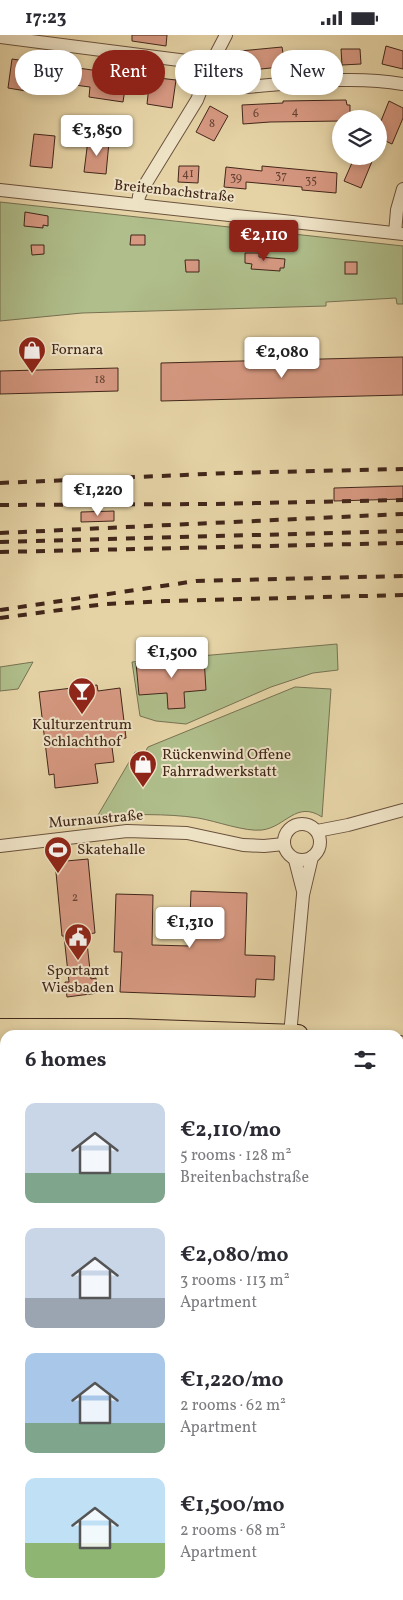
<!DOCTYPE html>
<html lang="en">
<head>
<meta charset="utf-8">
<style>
  :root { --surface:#fff; --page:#f7f7f7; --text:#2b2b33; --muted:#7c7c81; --accent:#8f2418 }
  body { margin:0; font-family:Vollkorn,serif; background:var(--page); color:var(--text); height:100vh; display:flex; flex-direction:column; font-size:19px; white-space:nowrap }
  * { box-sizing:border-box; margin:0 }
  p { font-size:16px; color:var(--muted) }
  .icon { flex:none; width:28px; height:28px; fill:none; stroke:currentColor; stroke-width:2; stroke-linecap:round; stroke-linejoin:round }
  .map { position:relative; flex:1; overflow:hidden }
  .panel { position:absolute; left:0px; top:995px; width:404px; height:570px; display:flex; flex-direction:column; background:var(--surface); border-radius:15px 15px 0 0; box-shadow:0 2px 8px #0003 }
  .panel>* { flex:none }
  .top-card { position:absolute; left:15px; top:15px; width:374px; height:45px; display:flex; gap:10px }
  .fabs { position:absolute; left:332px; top:75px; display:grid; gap:10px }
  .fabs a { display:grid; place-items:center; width:55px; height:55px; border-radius:50%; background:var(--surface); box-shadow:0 2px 8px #0003; font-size:25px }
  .price { position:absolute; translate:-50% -42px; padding:0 11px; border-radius:5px; background:#fff; color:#222; font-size:16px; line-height:32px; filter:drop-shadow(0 1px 2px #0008) }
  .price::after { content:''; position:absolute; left:50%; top:30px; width:15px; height:11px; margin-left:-8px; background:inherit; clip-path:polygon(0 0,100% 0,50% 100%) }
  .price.on { background:var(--accent); color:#fff }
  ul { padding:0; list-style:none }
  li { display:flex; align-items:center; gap:15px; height:125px; padding:0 25px }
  li span { display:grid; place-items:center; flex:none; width:140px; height:100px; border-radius:10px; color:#555 }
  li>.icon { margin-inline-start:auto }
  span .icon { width:60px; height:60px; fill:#fffc; stroke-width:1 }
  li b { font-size:21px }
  h2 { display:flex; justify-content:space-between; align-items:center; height:60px; padding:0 25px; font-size:21px }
  .tag { padding:0 18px; border-radius:22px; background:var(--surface); box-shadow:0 2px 8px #0003; font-size:18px; line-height:45px }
  .tag.on { background:var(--accent); color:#fff }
  .status { display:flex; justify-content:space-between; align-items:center; height:35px; padding:0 25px; background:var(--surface); direction:ltr }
  .status svg { height:14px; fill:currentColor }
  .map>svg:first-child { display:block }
</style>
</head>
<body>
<div class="status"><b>17:23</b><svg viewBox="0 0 49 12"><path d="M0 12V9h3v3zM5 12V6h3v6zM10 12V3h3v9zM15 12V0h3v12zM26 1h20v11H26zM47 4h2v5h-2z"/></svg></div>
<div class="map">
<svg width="403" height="1565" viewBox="0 0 403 1565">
  <rect width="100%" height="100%" fill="#e5d3a6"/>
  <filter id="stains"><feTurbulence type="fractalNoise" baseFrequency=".004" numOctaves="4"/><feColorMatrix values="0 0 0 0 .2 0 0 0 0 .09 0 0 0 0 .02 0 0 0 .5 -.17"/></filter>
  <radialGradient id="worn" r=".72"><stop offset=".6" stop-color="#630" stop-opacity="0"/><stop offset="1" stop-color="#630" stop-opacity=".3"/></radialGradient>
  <g fill="#afbe8b" stroke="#787252">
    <polygon points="0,167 403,211 403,269 397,269 396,263 326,267 326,271 82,278 0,286"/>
    <polygon points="337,609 338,635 313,638 271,652 186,689 156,686 140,681 132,627"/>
    <polygon points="33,627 18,654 0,656 0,632"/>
    <path d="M295 652 331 654 322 782C296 765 286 792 262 795 245 797 216 786 198 783 165 778 131 780 98 780L135 717 144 719 148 712Z"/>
  </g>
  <g fill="#d69881" stroke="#42271a">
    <polygon points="132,0 167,0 166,11 132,6"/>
    <polygon points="386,11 403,16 403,34 382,29"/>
    <polygon points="282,12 283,18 322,16 323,29 298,30 243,36 240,16"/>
    <polygon points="341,14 360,14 361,29 342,30"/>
    <polygon points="12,24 45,29 45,25 78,29 78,33 127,40 123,67 89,62 90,52 28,44 26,56 8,53"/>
    <polygon points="150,42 176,45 172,73 147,69"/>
    <polygon points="346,65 347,70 350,70 350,84 341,84 341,86 270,87 243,89 242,70 283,68 283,66"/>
    <polygon points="389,66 403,73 403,83 392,109 379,103 379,91"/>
    <polygon points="210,71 228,81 214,106 196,97"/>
    <polygon points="34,99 55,101 52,133 30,131"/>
    <polygon points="88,105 109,107 106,139 84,137"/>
    <polygon points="355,121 366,121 373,124 361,153 344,146"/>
    <polygon points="179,131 199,131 198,148 178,147"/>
    <polygon points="262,131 337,138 336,158 302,155 302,152 246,147 246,154 224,152 226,132 262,136"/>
    <polygon points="25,177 48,181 48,191 43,190 43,193 24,191"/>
    <polygon points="131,200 145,200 145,210 130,210"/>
    <polygon points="31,210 44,210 44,219 32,220"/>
    <polygon points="245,218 259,218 259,222 285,224 284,233 280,233 280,236 251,234 252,229 245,228"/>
    <polygon points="185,225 199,225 199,237 186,237"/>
    <rect x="345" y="227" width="12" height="12"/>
    <polygon points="403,322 403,360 161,366 161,328"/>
    <polygon points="118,333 118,356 0,359 0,336"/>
    <polygon points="403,451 403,464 334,466 334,453"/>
    <polygon points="114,476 114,486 81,487 81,477"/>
    <polygon points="204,623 206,655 184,657 185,673 168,674 167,658 139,660 136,628"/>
    <polygon points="97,650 98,656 120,653 126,703 111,705 114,727 95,729 98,748 55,753 54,739 49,740 39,657"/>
    <polygon points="88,824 95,898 86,899 91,944 96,943 98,958 67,962 65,947 69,947 64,901 62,901 55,827"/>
    <polygon points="191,856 247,858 245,920 275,921 274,945 256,944 255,962 120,957 122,917 114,917 116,859 153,860 152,910 189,911"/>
  </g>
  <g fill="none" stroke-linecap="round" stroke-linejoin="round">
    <g stroke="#6b523d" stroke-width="14">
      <g id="street">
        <path d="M0 2 187 26 209 37 222 48 234 51 246 52C298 48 351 40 403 49"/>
        <polyline points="0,155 403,199"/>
        <polyline points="138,169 139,161 143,153 197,65 213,25 226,0"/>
        <polyline points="395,198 397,175 403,154"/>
        <circle cx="302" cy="807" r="18"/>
        <polyline points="317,796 348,790 403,775"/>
        <polyline points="0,811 127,796 187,798 243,810 264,811 284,809"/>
        <polyline points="295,825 303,856"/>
        <polyline points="290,1000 303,860 312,822"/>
        <polyline points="399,1335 403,1335"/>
        <polyline points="343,1560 396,1565"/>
        <polyline points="12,1565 12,1560"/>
      </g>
    </g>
    <g stroke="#42271a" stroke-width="22">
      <g id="primary">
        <polyline points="0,994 126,994 298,1000"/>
        <polyline points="399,1011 403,1012"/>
        <polyline points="0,1013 5,1013"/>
        <polyline points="399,1026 403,1026"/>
      </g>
    </g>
    <use href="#street" stroke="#eee2c5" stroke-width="12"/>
    <use href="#primary" stroke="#e5d3a6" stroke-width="20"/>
    <g stroke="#42271a" stroke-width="4" stroke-dasharray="9 9" stroke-linecap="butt">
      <polyline points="0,448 229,438 403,434"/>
      <polyline points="0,470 212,469 403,465"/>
      <polyline points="0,498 403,479"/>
      <polyline points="0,507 403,496"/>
      <polyline points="0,517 403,508"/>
      <polyline points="0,575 196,546 403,541"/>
      <polyline points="0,583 105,569 166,566 403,560"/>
    </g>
  </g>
  <defs>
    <g id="shop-pin" transform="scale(1.4375)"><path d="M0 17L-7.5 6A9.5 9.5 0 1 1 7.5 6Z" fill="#8f2418" stroke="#eee2c5"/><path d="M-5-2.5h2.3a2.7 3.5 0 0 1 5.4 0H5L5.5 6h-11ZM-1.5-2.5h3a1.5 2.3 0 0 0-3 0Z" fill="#fff"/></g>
    <g id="bar-pin" transform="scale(1.4375)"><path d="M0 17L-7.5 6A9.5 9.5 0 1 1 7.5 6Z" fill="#8f2418" stroke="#eee2c5"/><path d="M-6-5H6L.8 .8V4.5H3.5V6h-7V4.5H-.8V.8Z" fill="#fff"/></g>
    <g id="stadium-pin" transform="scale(1.4375)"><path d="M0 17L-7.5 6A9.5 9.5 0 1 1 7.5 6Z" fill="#8f2418" stroke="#eee2c5"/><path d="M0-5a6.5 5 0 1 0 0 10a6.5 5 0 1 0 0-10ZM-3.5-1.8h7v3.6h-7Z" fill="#fff"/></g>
    <g id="civic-pin" transform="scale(1.4375)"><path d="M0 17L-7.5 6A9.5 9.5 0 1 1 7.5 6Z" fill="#8f2418" stroke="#eee2c5"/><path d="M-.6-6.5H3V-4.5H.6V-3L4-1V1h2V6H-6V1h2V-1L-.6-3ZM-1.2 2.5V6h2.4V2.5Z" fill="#fff"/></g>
  </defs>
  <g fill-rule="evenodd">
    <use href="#shop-pin" x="32" y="315"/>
    <use href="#bar-pin" x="82" y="656"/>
    <use href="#shop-pin" x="143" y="729"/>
    <use href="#stadium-pin" x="58" y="815"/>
    <use href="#civic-pin" x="78" y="902"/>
  </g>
  <g text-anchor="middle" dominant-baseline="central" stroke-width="4" stroke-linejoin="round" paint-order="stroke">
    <g font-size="12" fill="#674334">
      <text x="295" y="77">4</text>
      <text x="256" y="79">6</text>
      <text x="212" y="89">8</text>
      <text x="188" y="139">41</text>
      <text x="281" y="141">37</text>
      <text x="236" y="143">39</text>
      <text x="311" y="146">35</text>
      <text x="100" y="345">18</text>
      <text x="75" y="863">2</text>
    </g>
    <g font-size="15" fill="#42271a" stroke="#eee2c5">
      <text transform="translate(174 157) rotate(6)">Breitenbachstraße</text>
      <text transform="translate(96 785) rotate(-5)">Murnaustraße</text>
    </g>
    <g font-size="15" fill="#42271a" stroke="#eee2c5" text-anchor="start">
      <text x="51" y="315">Fornara</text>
      <text x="82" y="690" text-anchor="middle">Kulturzentrum<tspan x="82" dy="17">Schlachthof</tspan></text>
      <text x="162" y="720">Rückenwind Offene<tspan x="162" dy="17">Fahrradwerkstatt</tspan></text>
      <text x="77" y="815">Skatehalle</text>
      <text x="78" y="936" text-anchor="middle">Sportamt<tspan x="78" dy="17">Wiesbaden</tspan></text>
    </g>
  </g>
  <rect width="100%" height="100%" filter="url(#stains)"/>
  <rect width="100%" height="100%" fill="url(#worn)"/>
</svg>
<div class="fabs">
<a><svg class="icon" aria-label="layers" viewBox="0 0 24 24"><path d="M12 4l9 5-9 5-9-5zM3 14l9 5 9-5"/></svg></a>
</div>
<b class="price" style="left:97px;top:122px">€3,850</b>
<b class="price on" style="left:264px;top:227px">€2,110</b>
<b class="price" style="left:282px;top:344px">€2,080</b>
<b class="price" style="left:98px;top:482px">€1,220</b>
<b class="price" style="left:172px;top:644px">€1,500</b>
<b class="price" style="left:190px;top:914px">€1,310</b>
<div class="top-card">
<a class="tag">Buy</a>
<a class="tag on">Rent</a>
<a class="tag">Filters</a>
<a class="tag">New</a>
</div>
<section class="panel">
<h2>6 homes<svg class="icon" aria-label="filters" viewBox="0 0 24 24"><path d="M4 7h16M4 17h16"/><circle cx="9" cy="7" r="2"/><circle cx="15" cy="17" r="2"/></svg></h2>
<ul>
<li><span style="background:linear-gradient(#c9d6e8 70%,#7fa58c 0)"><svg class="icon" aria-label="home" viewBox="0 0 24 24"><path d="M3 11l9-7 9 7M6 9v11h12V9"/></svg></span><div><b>€2,110/mo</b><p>5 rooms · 128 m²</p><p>Breitenbachstraße</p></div></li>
<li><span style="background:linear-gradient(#c9d6e8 70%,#9aa5b1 0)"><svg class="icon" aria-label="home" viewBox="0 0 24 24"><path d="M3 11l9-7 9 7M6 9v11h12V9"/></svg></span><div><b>€2,080/mo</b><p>3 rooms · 113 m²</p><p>Apartment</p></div></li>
<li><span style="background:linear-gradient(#a9c7e8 70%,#7fa58c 0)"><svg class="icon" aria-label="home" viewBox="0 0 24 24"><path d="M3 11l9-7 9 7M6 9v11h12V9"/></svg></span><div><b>€1,220/mo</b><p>2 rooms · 62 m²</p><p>Apartment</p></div></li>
<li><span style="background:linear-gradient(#bfe0f5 65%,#8fb573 0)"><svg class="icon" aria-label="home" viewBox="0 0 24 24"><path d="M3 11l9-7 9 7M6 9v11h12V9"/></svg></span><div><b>€1,500/mo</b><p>2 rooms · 68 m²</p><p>Apartment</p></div></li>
</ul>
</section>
</div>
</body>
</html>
